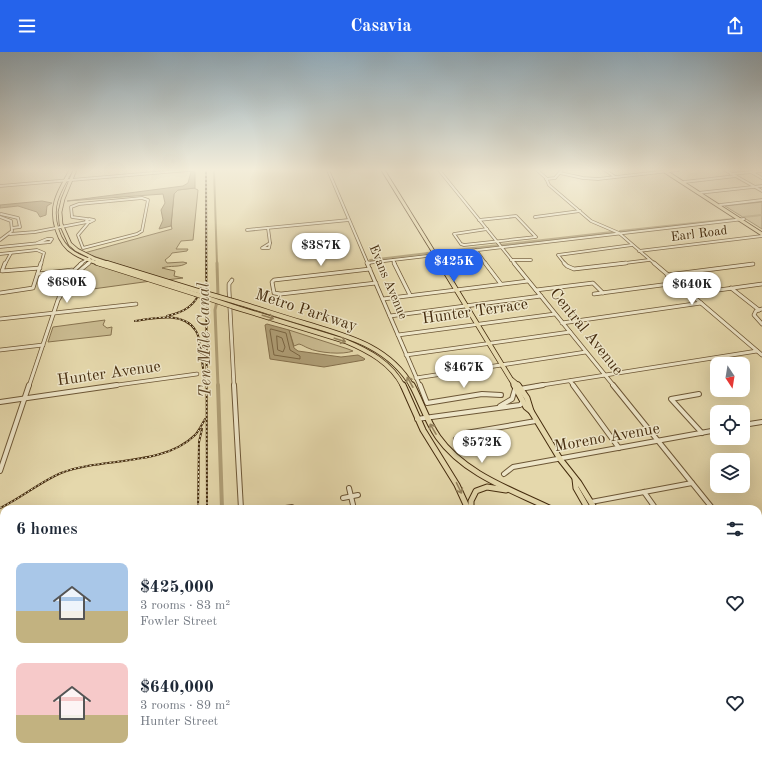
<!DOCTYPE html>
<html lang="en">
<head>
<meta charset="utf-8">
<style>
  :root { --surface:#fff; --page:#f2f2f3; --text:#1f2937; --muted:#747a83; --accent:#2563eb }
  body { margin:0; font-family:"Old Standard TT",serif; background:var(--page); color:var(--text); height:100vh; display:flex; flex-direction:column; font-size:15px; white-space:nowrap }
  * { box-sizing:border-box; margin:0 }
  p { font-size:13px; color:var(--muted) }
  .icon { flex:none; width:22px; height:22px; fill:none; stroke:currentColor; stroke-width:2; stroke-linecap:round; stroke-linejoin:round }
  .map { position:relative; flex:1; overflow:hidden }
  .drawer { position:absolute; left:0px; top:453px; width:762px; height:256px; display:flex; flex-direction:column; background:var(--surface); border-radius:12px 12px 0 0; box-shadow:0 4px 16px #0002 }
  .drawer>* { flex:none }
  .needle { width:26px; rotate:168deg }
  .tools { position:absolute; left:710px; top:305px; display:grid; gap:8px }
  .tools a { display:grid; place-items:center; width:40px; height:40px; border-radius:8px; background:var(--surface); box-shadow:0 4px 16px #0002; font-size:20px }
  .price { position:absolute; translate:-50% -34px; padding:0 9px; border-radius:14px; background:#fff; color:#222; font-size:13px; line-height:26px; filter:drop-shadow(0 1px 2px #0008) }
  .price::after { content:''; position:absolute; left:50%; top:24px; width:12px; height:9px; margin-left:-6px; background:inherit; clip-path:polygon(0 0,100% 0,50% 100%) }
  .price.current { background:var(--accent); color:#fff }
  ul { padding:0; list-style:none }
  li { display:flex; align-items:center; gap:12px; height:100px; padding:0 16px }
  li span { display:grid; place-items:center; flex:none; width:112px; height:80px; border-radius:8px; color:#555 }
  li>.icon { margin-inline-start:auto }
  span .icon { width:48px; height:48px; fill:#fffc; stroke-width:1 }
  li b { font-size:17px }
  h2 { display:flex; justify-content:space-between; align-items:center; height:48px; padding:0 16px; font-size:17px }
  header { display:flex; justify-content:space-between; align-items:center; height:52px; padding:0 16px; background:var(--accent); color:#fff; font-size:18px; font-weight:600 }
  .map>svg:first-child { display:block }
</style>
</head>
<body>
<header><svg class="icon" aria-label="menu" viewBox="0 0 24 24"><path d="M4 6h16M4 12h16M4 18h16"/></svg>Casavia<svg class="icon" aria-label="share" viewBox="0 0 24 24"><path d="M12 15V3M7 8l5-5 5 5M5 13v7h14v-7"/></svg></header>
<div class="map">
<svg width="762" height="709" viewBox="0 0 762 709">
  <rect width="100%" height="100%" fill="#e5d8ac"/>
  <filter id="stains"><feTurbulence type="fractalNoise" baseFrequency=".005" numOctaves="4"/><feColorMatrix values="0 0 0 0 .2 0 0 0 0 .09 0 0 0 0 .02 0 0 0 .5 -.17"/></filter>
  <radialGradient id="worn" r=".72"><stop offset=".6" stop-color="#630" stop-opacity="0"/><stop offset="1" stop-color="#630" stop-opacity=".3"/></radialGradient>
  <g fill="#cabb91" stroke="#887450">
    <path d="M194 136 198 138 193 188 181 189 176 197H188L187 199 172 201 170 204 165 208 167 211 183 210 187 211C180 216 170 213 162 216L175 219 174 224 183 226 166 228 84 201 172 177 171 172 174 142 178 138Z"/>
    <polygon points="762,150 762,177 725,154"/>
    <polygon points="91,210 151,229 71,240 75,222"/>
    <polygon points="105,268 103,273 107,276 112,275 111,283 48,290 53,275"/>
    <path d="M289 278 348 297 353 299C343 303 318 301 308 296 305 295 303 293 299 292L294 294Z"/>
  </g>
  <g fill="#af9e76" stroke="#85704c">
    <polygon points="189,119 195,120 195,136 178,138 174,142 171,174 159,177 163,168 161,158 165,151 163,142 67,149 183,134 188,131 191,120"/>
    <polygon points="42,149 52,151 47,154 46,163 40,165 37,160 18,154 0,156 0,153"/>
    <polygon points="267,272 289,278 294,296 298,299 341,305 358,303 365,307 364,308 324,315 270,307 265,273"/>
  </g>
  <g fill="none" stroke-linecap="round" stroke-linejoin="round">
    <g stroke="#7a6542" stroke-width="1">
      <polygon points="271,277 286,281 290,298 300,304 300,307 274,303 270,279"/>
      <polygon points="277,284 282,286 285,295 283,300 278,298"/>
    </g>
    <g stroke="#af9e76" stroke-width="2">
      <polyline points="214,118 217,212"/>
      <polyline points="743,165 762,163"/>
      <polyline points="620,179 732,167"/>
      <polyline points="438,200 612,180"/>
      <polyline points="370,208 428,201"/>
    </g>
    <polyline stroke="#af9e76" stroke-width="3" points="217,211 218,245 215,258 218,334"/>
    <polyline stroke="#af9e76" stroke-width="4" points="218,333 222,457"/>
    <polyline stroke="#af9e76" stroke-width="5" points="229,705 229,709"/>
    <g stroke="#6d5736" stroke-width="3.5">
      <g id="minor-far3">
        <polyline points="328,118 368,212"/>
        <polyline points="439,118 515,212"/>
        <polyline points="537,118 546,126 549,133 591,169 619,181 655,212"/>
        <polyline points="605,118 615,125"/>
        <polyline points="725,118 762,139"/>
        <polyline points="751,120 762,126"/>
        <polyline points="560,121 583,126 598,127 678,118"/>
        <polyline points="731,122 762,119"/>
        <polyline points="546,127 555,126 562,118"/>
        <polyline points="684,130 736,124"/>
        <polyline points="0,134 189,118"/>
        <polyline points="698,141 762,134"/>
        <polyline points="720,153 762,148"/>
        <polyline points="1,162 18,166 20,175 12,176"/>
        <polyline points="0,165 11,169 12,179 0,188"/>
        <polyline points="535,165 580,159"/>
        <polyline points="87,167 72,165 71,155 79,152 142,146 148,148 142,179 137,182 83,196 78,183 89,170"/>
        <polygon points="89,167 94,168 90,170 86,169"/>
        <polyline points="479,168 516,164 536,185 464,193 461,192 454,182 487,177"/>
        <polyline points="268,176 270,191"/>
        <polyline points="247,178 349,168"/>
        <polyline points="10,182 35,180 87,170"/>
        <polygon points="270,191 269,196 262,196"/>
        <polyline points="0,195 50,190 52,187 47,187 37,191"/>
        <polyline points="476,198 486,212"/>
        <polyline points="639,199 762,184"/>
        <polyline points="0,202 37,198 44,201 41,212"/>
        <polyline points="393,208 395,212"/>
        <polyline points="511,208 531,208"/>
        <polyline points="367,211 744,167"/>
        <polyline points="5,212 11,201"/>
        <polyline points="80,212 91,205"/>
        <polyline points="87,212 93,208"/>
        <polyline points="565,212 558,203 632,193"/>
        <polyline points="617,212 649,208"/>
      </g>
    </g>
    <g stroke="#6d5736" stroke-width="4.5">
      <g id="minor-far2">
        <polyline points="5,211 2,219 40,216"/>
        <polyline points="367,211 420,334"/>
        <polyline points="367,211 369,211"/>
        <polyline points="394,211 410,243"/>
        <polyline points="485,211 501,232"/>
        <polyline points="514,211 614,334"/>
        <polyline points="564,211 567,214 574,217 626,211"/>
        <polyline points="654,211 762,303"/>
        <polyline points="370,217 274,228 272,230 274,241 281,242 376,231"/>
        <polyline points="38,222 72,218"/>
        <polyline points="667,223 753,212"/>
        <polyline points="232,228 229,232 229,238 234,334"/>
        <polyline points="731,236 759,258"/>
        <polyline points="536,238 593,231 603,241"/>
        <polyline points="0,241 33,236 41,211"/>
        <polyline points="594,242 677,231"/>
        <polyline points="690,242 762,232"/>
        <polyline points="59,245 66,226 82,211"/>
        <polyline points="383,247 528,229"/>
        <polyline points="762,257 756,259 754,263 762,272"/>
        <polyline points="390,264 541,244"/>
        <polyline points="0,267 136,252"/>
        <polyline points="562,271 701,251"/>
        <polyline points="398,283 555,262"/>
        <polyline points="0,298 43,293"/>
        <polyline points="406,303 570,280"/>
        <polyline points="416,326 586,300"/>
        <polyline points="570,329 574,334"/>
        <polyline points="29,334 58,248 72,225 89,211"/>
        <polyline points="110,334 197,322"/>
        <polyline points="536,334 757,299"/>
      </g>
    </g>
    <g stroke="#6d5736" stroke-width="6">
      <g id="minor-far1">
        <polyline points="234,333 241,457"/>
        <polyline points="420,333 427,351 482,342 501,343"/>
        <polyline points="573,333 619,396"/>
        <polyline points="613,333 713,457"/>
        <polyline points="520,337 543,333"/>
        <polyline points="699,342 671,347 702,381"/>
        <polyline points="0,350 117,333"/>
        <polyline points="500,354 512,347 515,337"/>
        <polyline points="417,367 520,353 523,350"/>
        <polyline points="743,373 762,370"/>
        <polyline points="456,387 466,381 536,369"/>
        <polyline points="0,419 29,333"/>
        <polyline points="504,422 513,415 717,378"/>
        <polyline points="349,436 354,457"/>
        <polyline points="644,440 656,457"/>
        <polyline points="343,446 358,443"/>
        <polyline points="591,450 692,431"/>
        <polyline points="279,457 292,455"/>
      </g>
    </g>
    <g stroke="#6d5736" stroke-width="7">
      <g id="minor">
        <polyline points="758,512 762,517"/>
        <polyline points="0,520 4,519"/>
        <polyline points="758,598 762,604"/>
        <polyline points="0,625 4,624"/>
        <polyline points="758,682 762,681"/>
        <polyline points="256,705 256,709"/>
        <polyline points="495,705 497,709"/>
        <polyline points="660,705 662,709"/>
        <polyline points="368,709 381,705"/>
      </g>
    </g>
    <g stroke="#452c0e" stroke-width="4.5">
      <g id="major-far3">
        <path d="M71 118C66 128 59 138 56 149 51 166 58 192 74 201 82 206 91 209 100 212"/>
        <polyline points="75,118 63,147 60,160 61,172 70,192 77,198 95,207 110,212"/>
        <polyline points="383,118 441,212"/>
        <polyline points="663,118 762,182"/>
      </g>
    </g>
    <g stroke="#452c0e" stroke-width="5.5">
      <g id="major-far2">
        <polyline points="97,211 195,242"/>
        <polyline points="107,211 195,238"/>
        <polyline points="440,211 515,334"/>
        <path d="M233 249C257 256 280 264 304 271 346 284 388 293 412 334"/>
        <path d="M234 255 345 289C369 299 391 311 403 334"/>
        <polyline points="512,328 519,334"/>
      </g>
    </g>
    <g stroke="#452c0e" stroke-width="7">
      <g id="major-far1">
        <polyline points="403,333 423,378 457,433 468,457"/>
        <path d="M412 333C421 350 427 369 438 385 464 422 512 438 551 457"/>
        <polyline points="514,333 526,355 531,359 560,407 579,431 595,457"/>
        <polyline points="518,333 527,346 531,359"/>
        <polyline points="575,427 576,436 588,457"/>
        <polyline points="471,457 471,449 476,439 487,435 506,438"/>
      </g>
    </g>
    <g stroke="#452c0e" stroke-width="8">
      <g id="major">
        <polyline points="572,705 574,709"/>
        <polyline points="744,705 746,709"/>
      </g>
    </g>
    <use href="#minor-far3" stroke="#eee6c9" stroke-width="2"/>
    <use href="#minor-far2" stroke="#eee6c9" stroke-width="3"/>
    <use href="#minor-far1" stroke="#eee6c9" stroke-width="4"/>
    <use href="#minor" stroke="#eee6c9" stroke-width="5"/>
    <use href="#major-far3" stroke="#e5d8ac" stroke-width="3"/>
    <use href="#major-far2" stroke="#e5d8ac" stroke-width="4"/>
    <use href="#major-far1" stroke="#e5d8ac" stroke-width="5"/>
    <use href="#major" stroke="#e5d8ac" stroke-width="6"/>
    <g stroke="#452c0e" stroke-width="2">
      <g id="rail-far1">
        <polyline points="206,118 207,457"/>
        <path d="M167 264C184 260 196 254 201 236"/>
        <path d="M135 269C154 266 184 259 196 279 202 289 201 304 203 316"/>
        <path d="M0 456C21 446 40 430 61 421 101 405 163 415 195 383 199 379 202 372 205 367"/>
        <polyline points="198,457 199,390 202,377"/>
      </g>
    </g>
    <g stroke="#452c0e" stroke-width="3">
      <polyline id="rail" points="209,705 209,709"/>
    </g>
    <use href="#rail-far1" stroke="#eee6c9" stroke-width="1" stroke-dasharray="2" stroke-linecap="butt"/>
    <use href="#rail" stroke="#eee6c9" stroke-width="1.5" stroke-dasharray="4.5" stroke-linecap="butt"/>
    <g stroke="#452c0e" stroke-width="5.5" stroke-linecap="butt">
      <g id="major-bridge">
        <polyline points="195,238 233,249"/>
        <polyline points="195,242 234,255"/>
      </g>
    </g>
    <use href="#major-bridge" stroke="#e5d8ac" stroke-width="4"/>
  </g>
  <defs><path id="oneway-shaft" d="M-6 0H5M1.5-3L5.5 0L1.5 3" fill="none" stroke-width="1.6" stroke-linecap="round" stroke-linejoin="round"/></defs>
  <g stroke="#95825d">
    <use href="#oneway-shaft" transform="translate(268 265) rotate(17)"/>
    <use href="#oneway-shaft" transform="translate(340 288) rotate(18)"/>
    <use href="#oneway-shaft" transform="translate(410 330) rotate(-119)"/>
    <use href="#oneway-shaft" transform="translate(433 377) rotate(-120)"/>
    <use href="#oneway-shaft" transform="translate(459 436) rotate(64)"/>
  </g>
  <linearGradient id="sky" x2="0" y2="1"><stop stop-color="#91abba"/><stop offset="0.54" stop-color="#f3edda"/><stop offset="1" stop-color="#f3edda" stop-opacity="0"/></linearGradient>
  <rect width="762" height="218" fill="url(#sky)"/>
  <g text-anchor="middle" dominant-baseline="central" stroke-width="3" stroke-linejoin="round" paint-order="stroke">
    <g font-size="13" fill="#452c0e" stroke="#eee6c9">
      <text transform="translate(699 182) rotate(-7)">Earl Road</text>
      <text transform="translate(388 230) rotate(67)">Evans Avenue</text>
    </g>
    <g font-size="16" fill="#452c0e" stroke="#eee6c9">
      <text transform="translate(306 259) rotate(18)">Metro Parkway</text>
      <text transform="translate(475 260) rotate(-8)">Hunter Terrace</text>
      <text transform="translate(586 280) rotate(51)">Central Avenue</text>
      <text transform="translate(109 322) rotate(-8)">Hunter Avenue</text>
      <text transform="translate(607 386) rotate(-10)">Moreno Avenue</text>
    </g>
    <g font-size="17" font-style="italic" fill="#604828" stroke="#eee6c9">
      <text transform="translate(205 288) rotate(-91)">Ten Mile Canal</text>
    </g>
  </g>
  <rect width="100%" height="100%" filter="url(#stains)"/>
  <rect width="100%" height="100%" fill="url(#worn)"/>
</svg>
<div class="tools">
<a><svg class="needle" viewBox="-14 -14 28 28"><path d="M0-13l5 13h-10z" fill="#e53935"/><path d="M0 13l5-13h-10z" fill="#747a83"/></svg></a>
<a><svg class="icon" aria-label="locate" viewBox="0 0 24 24"><circle cx="12" cy="12" r="6"/><path d="M12 2v4M12 18v4M2 12h4M18 12h4"/></svg></a>
<a><svg class="icon" aria-label="layers" viewBox="0 0 24 24"><path d="M12 4l9 5-9 5-9-5zM3 14l9 5 9-5"/></svg></a>
</div>
<b class="price" style="left:321px;top:215px">$387K</b>
<b class="price current" style="left:454px;top:231px">$425K</b>
<b class="price" style="left:67px;top:252px">$680K</b>
<b class="price" style="left:692px;top:254px">$640K</b>
<b class="price" style="left:464px;top:337px">$467K</b>
<b class="price" style="left:482px;top:412px">$572K</b>
<section class="drawer">
<h2>6 homes<svg class="icon" aria-label="filters" viewBox="0 0 24 24"><path d="M4 7h16M4 17h16"/><circle cx="9" cy="7" r="2"/><circle cx="15" cy="17" r="2"/></svg></h2>
<ul>
<li><span style="background:linear-gradient(#a9c7e8 60%,#c2b280 0)"><svg class="icon" aria-label="home" viewBox="0 0 24 24"><path d="M3 11l9-7 9 7M6 9v11h12V9"/></svg></span><div><b>$425,000</b><p>3 rooms · 83 m²</p><p>Fowler Street</p></div><svg class="icon" aria-label="heart" viewBox="0 0 24 24"><path d="M12 20l-8-8c-3-5 5-10 8-4 3-6 11-1 8 4z"/></svg></li>
<li><span style="background:linear-gradient(#f6c9c9 65%,#c2b280 0)"><svg class="icon" aria-label="home" viewBox="0 0 24 24"><path d="M3 11l9-7 9 7M6 9v11h12V9"/></svg></span><div><b>$640,000</b><p>3 rooms · 89 m²</p><p>Hunter Street</p></div><svg class="icon" aria-label="heart" viewBox="0 0 24 24"><path d="M12 20l-8-8c-3-5 5-10 8-4 3-6 11-1 8 4z"/></svg></li>
</ul>
</section>
</div>
</body>
</html>
